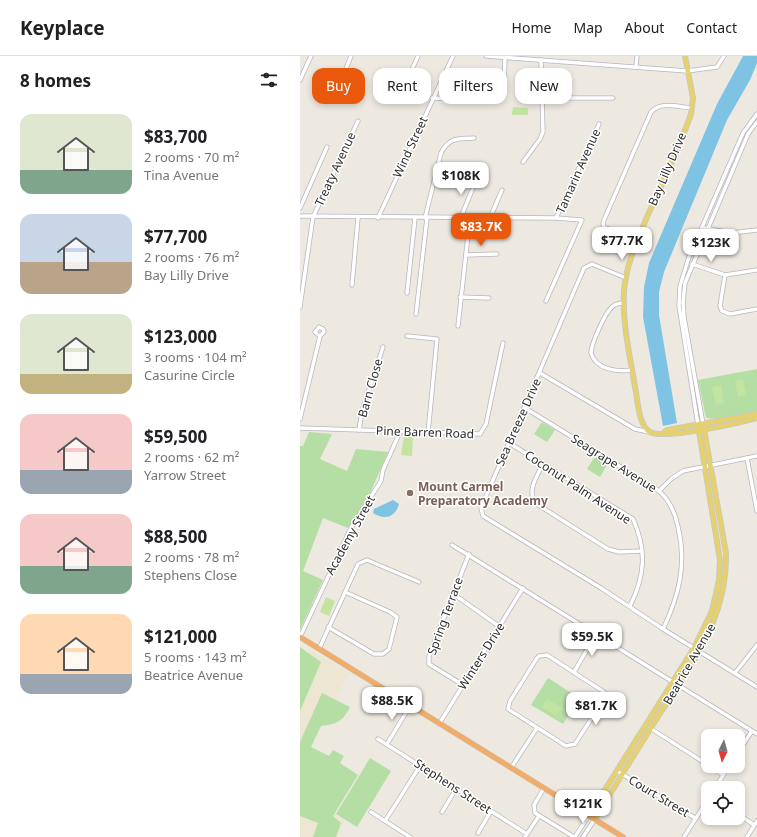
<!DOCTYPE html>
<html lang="en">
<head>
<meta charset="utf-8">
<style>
  :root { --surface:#fff; --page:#f2f2f2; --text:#202124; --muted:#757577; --line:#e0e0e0; --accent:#ea580c }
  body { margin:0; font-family:"Noto Sans",sans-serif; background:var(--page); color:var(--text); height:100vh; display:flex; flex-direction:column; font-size:15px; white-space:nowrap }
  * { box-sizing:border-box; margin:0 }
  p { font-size:13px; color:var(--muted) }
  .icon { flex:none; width:22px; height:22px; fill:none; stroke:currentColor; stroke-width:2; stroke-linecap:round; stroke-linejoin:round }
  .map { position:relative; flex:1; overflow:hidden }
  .sheet { display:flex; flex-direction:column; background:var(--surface); width:300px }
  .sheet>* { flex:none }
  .guide { position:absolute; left:12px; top:12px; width:380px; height:36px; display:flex; gap:8px }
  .needle { width:26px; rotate:185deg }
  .buttons { position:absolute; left:401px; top:673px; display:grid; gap:8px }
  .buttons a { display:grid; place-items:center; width:44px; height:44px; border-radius:8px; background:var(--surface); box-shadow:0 2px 6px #0003; font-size:20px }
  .price { position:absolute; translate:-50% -34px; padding:0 9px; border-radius:8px; background:#fff; color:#222; font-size:13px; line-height:26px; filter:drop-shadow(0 1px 2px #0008) }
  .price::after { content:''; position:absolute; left:50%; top:24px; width:12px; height:9px; margin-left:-6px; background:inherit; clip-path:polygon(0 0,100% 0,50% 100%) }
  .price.on { background:var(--accent); color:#fff }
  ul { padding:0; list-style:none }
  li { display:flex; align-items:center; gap:12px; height:100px; padding:0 20px }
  li span { display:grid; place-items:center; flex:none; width:112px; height:80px; border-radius:12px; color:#555 }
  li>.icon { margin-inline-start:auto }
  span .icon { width:48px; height:48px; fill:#fffc; stroke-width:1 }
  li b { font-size:17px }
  h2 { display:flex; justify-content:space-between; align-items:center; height:48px; padding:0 20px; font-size:17px }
  .tag { padding:0 14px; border-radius:12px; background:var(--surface); box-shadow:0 2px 6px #0003; font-size:14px; line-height:36px }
  .tag.on { background:var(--accent); color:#fff }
  header { display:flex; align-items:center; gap:24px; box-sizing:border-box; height:56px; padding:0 20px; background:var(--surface); border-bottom:1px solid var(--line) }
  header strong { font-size:19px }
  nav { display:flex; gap:22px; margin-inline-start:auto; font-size:14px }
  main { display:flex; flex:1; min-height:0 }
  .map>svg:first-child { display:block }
</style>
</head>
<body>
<header>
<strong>Keyplace</strong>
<nav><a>Home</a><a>Map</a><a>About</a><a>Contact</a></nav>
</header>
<main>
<section class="sheet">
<h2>8 homes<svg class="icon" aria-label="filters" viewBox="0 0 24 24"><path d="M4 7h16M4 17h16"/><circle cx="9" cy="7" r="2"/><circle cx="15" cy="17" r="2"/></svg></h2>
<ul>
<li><span style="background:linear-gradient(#dfe7d0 70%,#7fa58c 0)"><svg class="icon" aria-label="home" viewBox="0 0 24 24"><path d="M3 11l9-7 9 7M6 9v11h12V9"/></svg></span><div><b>$83,700</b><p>2 rooms · 70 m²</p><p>Tina Avenue</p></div></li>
<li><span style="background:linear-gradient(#c9d6e8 60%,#b9a48a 0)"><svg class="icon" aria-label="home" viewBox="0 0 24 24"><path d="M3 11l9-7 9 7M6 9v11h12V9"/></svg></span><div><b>$77,700</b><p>2 rooms · 76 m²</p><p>Bay Lilly Drive</p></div></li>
<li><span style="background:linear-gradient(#dfe7d0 75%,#c2b280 0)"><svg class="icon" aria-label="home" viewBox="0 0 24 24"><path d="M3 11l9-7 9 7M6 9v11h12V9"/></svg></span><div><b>$123,000</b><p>3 rooms · 104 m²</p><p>Casurine Circle</p></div></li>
<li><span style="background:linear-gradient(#f6c9c9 70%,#9aa5b1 0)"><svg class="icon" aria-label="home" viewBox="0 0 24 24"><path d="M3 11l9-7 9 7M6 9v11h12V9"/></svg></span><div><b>$59,500</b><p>2 rooms · 62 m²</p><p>Yarrow Street</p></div></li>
<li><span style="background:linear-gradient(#f6c9c9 65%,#7fa58c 0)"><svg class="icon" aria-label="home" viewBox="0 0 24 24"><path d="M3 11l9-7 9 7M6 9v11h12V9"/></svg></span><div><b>$88,500</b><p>2 rooms · 78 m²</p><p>Stephens Close</p></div></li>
<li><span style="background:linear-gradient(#ffd9b3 75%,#9aa5b1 0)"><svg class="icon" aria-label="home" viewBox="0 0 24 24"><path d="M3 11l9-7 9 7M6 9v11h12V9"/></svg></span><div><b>$121,000</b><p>5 rooms · 143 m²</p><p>Beatrice Avenue</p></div></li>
</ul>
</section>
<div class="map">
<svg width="457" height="781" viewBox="0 0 457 781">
  <rect width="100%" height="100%" fill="#ede9e1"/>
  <g fill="#ede6d3">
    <polygon points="10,593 50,617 0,701 0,609"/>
    <polygon points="0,703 20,747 44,765 38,781 0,781"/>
  </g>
  <g fill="#b4dea3">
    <polygon points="457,313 457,356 419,363 406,362 398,324"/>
    <polygon points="242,366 255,374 247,386 234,378"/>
    <polygon points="9,376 32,378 20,403 47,415 56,393 88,396 68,442 48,472 23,462 3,515 23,524 0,574 0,390 3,390"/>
    <polygon points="296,399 308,407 300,421 287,413"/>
    <polygon points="0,591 21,606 0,655"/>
    <polygon points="248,622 279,642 263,668 231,649"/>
    <path d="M22 637 50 651C42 666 37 668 21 670L11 691 29 700 33 694 44 700 40 707 58 719 33 760 41 767 36 781H13L18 767 0 760V686Z"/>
    <polygon points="70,702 91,715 57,771 36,758"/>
  </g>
  <g fill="#c3e4a0">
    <polygon points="213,51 228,52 228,59 212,59"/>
    <polygon points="443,323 446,339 438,341 435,325"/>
    <polygon points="421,329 424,347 416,349 412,331"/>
    <polygon points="104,380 113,381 112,400 101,399"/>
    <polygon points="26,541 35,545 29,560 20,556"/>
    <polygon points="247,643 262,652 256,660 242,651"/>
  </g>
  <g fill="#7fc3e4">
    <polygon points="443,0 457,0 457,7 450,24 427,64 364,216 359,236 359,259 377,367 363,370 343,261 344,231 349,207 417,48"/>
    <path d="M93 444 99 448C95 462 84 464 73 457L74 453Z"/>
  </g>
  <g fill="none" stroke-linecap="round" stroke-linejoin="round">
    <g stroke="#b5b6bf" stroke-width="5">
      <g id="minor">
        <polyline points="186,0 387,15 417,11 424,0"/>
        <polyline points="336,10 337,0"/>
        <polyline points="108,22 118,0"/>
        <polyline points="0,24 11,0"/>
        <polyline points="38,33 51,0"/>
        <path d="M132 42 194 45C200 43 203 41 204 35L205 1"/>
        <polyline points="242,42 313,42"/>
        <polyline points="223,106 240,83 243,76 241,4"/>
        <polyline points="0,152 27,91"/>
        <polyline points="0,160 256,162 282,164 246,245"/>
        <polyline points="161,161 177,122"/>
        <polyline points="78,162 153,0"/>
        <path d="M125 162 141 97C149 81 158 83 174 82"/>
        <polyline points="190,162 202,134"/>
        <polyline points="256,162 299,68"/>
        <polyline points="405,172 431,177 457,174"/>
        <path d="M337 185 304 171 303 168 304 164 351 56C361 45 379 51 392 52"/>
        <polyline points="166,199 197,198"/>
        <polyline points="392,208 425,219 457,214"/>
        <polyline points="425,219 420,250 422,255 430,258 457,253"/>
        <polyline points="326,222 292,208 284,212 181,452 183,460 301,532 363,573 457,631"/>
        <polyline points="52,229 58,162"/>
        <polyline points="107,237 115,162"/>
        <polyline points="160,241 189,242"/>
        <path d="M324 247C319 247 315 248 312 251 305 257 291 288 291 297 296 314 317 316 332 314"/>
        <polyline points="0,251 13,161 58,65"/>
        <polyline points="116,258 127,162"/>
        <polyline points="158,270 170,161"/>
        <polyline points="107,280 137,283 128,377"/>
        <polyline points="240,317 335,373 349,376"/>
        <path d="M225 352 355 432C369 442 375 455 378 471 387 508 379 540 363 573"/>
        <polyline points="0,363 20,280 24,276 23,273 19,271 15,276 20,280"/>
        <polyline points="403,368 384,261 383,247 385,227 448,78 457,66"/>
        <polyline points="398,369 379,250 380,230 389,201 443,77 457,58"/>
        <polyline points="0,372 180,378 186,368 203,287"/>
        <polyline points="59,374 62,355 83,291"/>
        <path d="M209 387 333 463C347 494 345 520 330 550"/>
        <polyline points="447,402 457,455"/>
        <path d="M243 408C237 420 227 434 235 447L308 493 319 496 342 495"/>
        <polyline points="359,435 371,423 383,415 457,400"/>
        <polyline points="152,489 457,678"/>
        <polyline points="152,537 200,571"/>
        <polyline points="28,571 74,598 83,598 89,593 97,561 90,556 45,536"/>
        <polyline points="0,581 51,472 81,425 83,414 100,376"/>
        <polyline points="19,593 58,508 67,504 119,526"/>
        <polygon points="247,599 304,636 302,646 275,688 266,690 208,653 210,645 237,602 239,600"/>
        <polyline points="274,616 296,578"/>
        <polyline points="435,617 457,589"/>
        <polyline points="163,629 129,608 129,600 169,498"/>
        <polyline points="139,668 223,532"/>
        <polyline points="350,672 408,709"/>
        <polyline points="78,683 227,778"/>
        <polyline points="87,688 110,650"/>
        <polyline points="438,696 452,675"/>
        <polyline points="410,710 423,719"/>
        <polyline points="211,712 237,672"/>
        <polyline points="317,715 395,762"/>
        <polyline points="244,732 234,749 235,757 274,781"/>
        <polyline points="415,732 429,710"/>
        <polyline points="71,756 110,781"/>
        <polyline points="142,756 156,733"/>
        <polyline points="438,758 454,769"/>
        <polyline points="85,765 120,710"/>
        <polyline points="178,777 191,755"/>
        <polyline points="225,781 239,760"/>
        <polyline points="275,781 289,759"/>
        <polyline points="283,781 295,763"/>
        <polyline points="384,781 408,743"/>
        <polyline points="447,781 457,765"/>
      </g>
    </g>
    <g stroke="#c8c8c8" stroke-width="6">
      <g id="major">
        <path d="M385 0 393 42 391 58C379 93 362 127 347 161 337 185 326 209 324 235 322 267 330 300 335 331 338 344 338 369 350 376 365 384 439 367 457 362"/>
        <polyline points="362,378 367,374 457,358"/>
        <polyline points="289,759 394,592 412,555 419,524 420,504 398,369"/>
        <path d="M295 763C316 728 337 694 359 659 393 607 427 562 426 497L403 368"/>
      </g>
    </g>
    <g stroke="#c8c8c8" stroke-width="6">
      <polyline id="highway" points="0,581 323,781"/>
    </g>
    <use href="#minor" stroke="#fff" stroke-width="3.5"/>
    <use href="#major" stroke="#e5d16f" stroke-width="4.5"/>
    <use href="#highway" stroke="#f0ad6a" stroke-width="5"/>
  </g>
  <circle fill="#8d6e63" stroke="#fff" stroke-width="1.5" cx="110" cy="437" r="4"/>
  <g text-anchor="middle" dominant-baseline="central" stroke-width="3" stroke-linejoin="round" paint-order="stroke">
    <g font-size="12" fill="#2d2d2d" stroke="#fff">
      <text transform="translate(110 91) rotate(-65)">Wind Street</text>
      <text transform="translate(35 113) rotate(-65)">Treaty Avenue</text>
      <text transform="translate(367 113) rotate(-67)">Bay Lilly Drive</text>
      <text transform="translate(278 115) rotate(-66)">Tamarin Avenue</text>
      <text transform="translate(70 332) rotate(-74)">Barn Close</text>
      <text transform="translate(218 366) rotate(-66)">Sea Breeze Drive</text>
      <text transform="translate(125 376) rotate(2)">Pine Barren Road</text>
      <text transform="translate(314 407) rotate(32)">Seagrape Avenue</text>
      <text transform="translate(278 431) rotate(33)">Coconut Palm Avenue</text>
      <text transform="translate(50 479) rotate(-61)">Academy Street</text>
      <text transform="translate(145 560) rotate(-70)">Spring Terrace</text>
      <text transform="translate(181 600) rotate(-58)">Winters Drive</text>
      <text transform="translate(389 608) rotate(-60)">Beatrice Avenue</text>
      <text transform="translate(153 730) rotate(33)">Stephens Street</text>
      <text transform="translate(359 740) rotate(31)">Court Street</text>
    </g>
    <g font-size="12" font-weight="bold" fill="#785e54" stroke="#fff" text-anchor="start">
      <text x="118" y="430">Mount Carmel<tspan x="118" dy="14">Preparatory Academy</tspan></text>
    </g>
  </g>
</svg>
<div class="buttons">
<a><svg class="needle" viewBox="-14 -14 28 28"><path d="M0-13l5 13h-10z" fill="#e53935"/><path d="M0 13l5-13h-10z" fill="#757577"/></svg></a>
<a><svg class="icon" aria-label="locate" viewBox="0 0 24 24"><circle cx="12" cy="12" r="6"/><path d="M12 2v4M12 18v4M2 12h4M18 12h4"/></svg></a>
</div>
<b class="price" style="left:161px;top:140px">$108K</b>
<b class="price on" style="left:181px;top:191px">$83.7K</b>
<b class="price" style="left:322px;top:205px">$77.7K</b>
<b class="price" style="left:411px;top:207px">$123K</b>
<b class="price" style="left:292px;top:601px">$59.5K</b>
<b class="price" style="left:92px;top:665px">$88.5K</b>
<b class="price" style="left:296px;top:670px">$81.7K</b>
<b class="price" style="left:283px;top:768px">$121K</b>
<div class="guide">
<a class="tag on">Buy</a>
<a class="tag">Rent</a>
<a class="tag">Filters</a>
<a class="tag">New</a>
</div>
</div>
</main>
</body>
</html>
